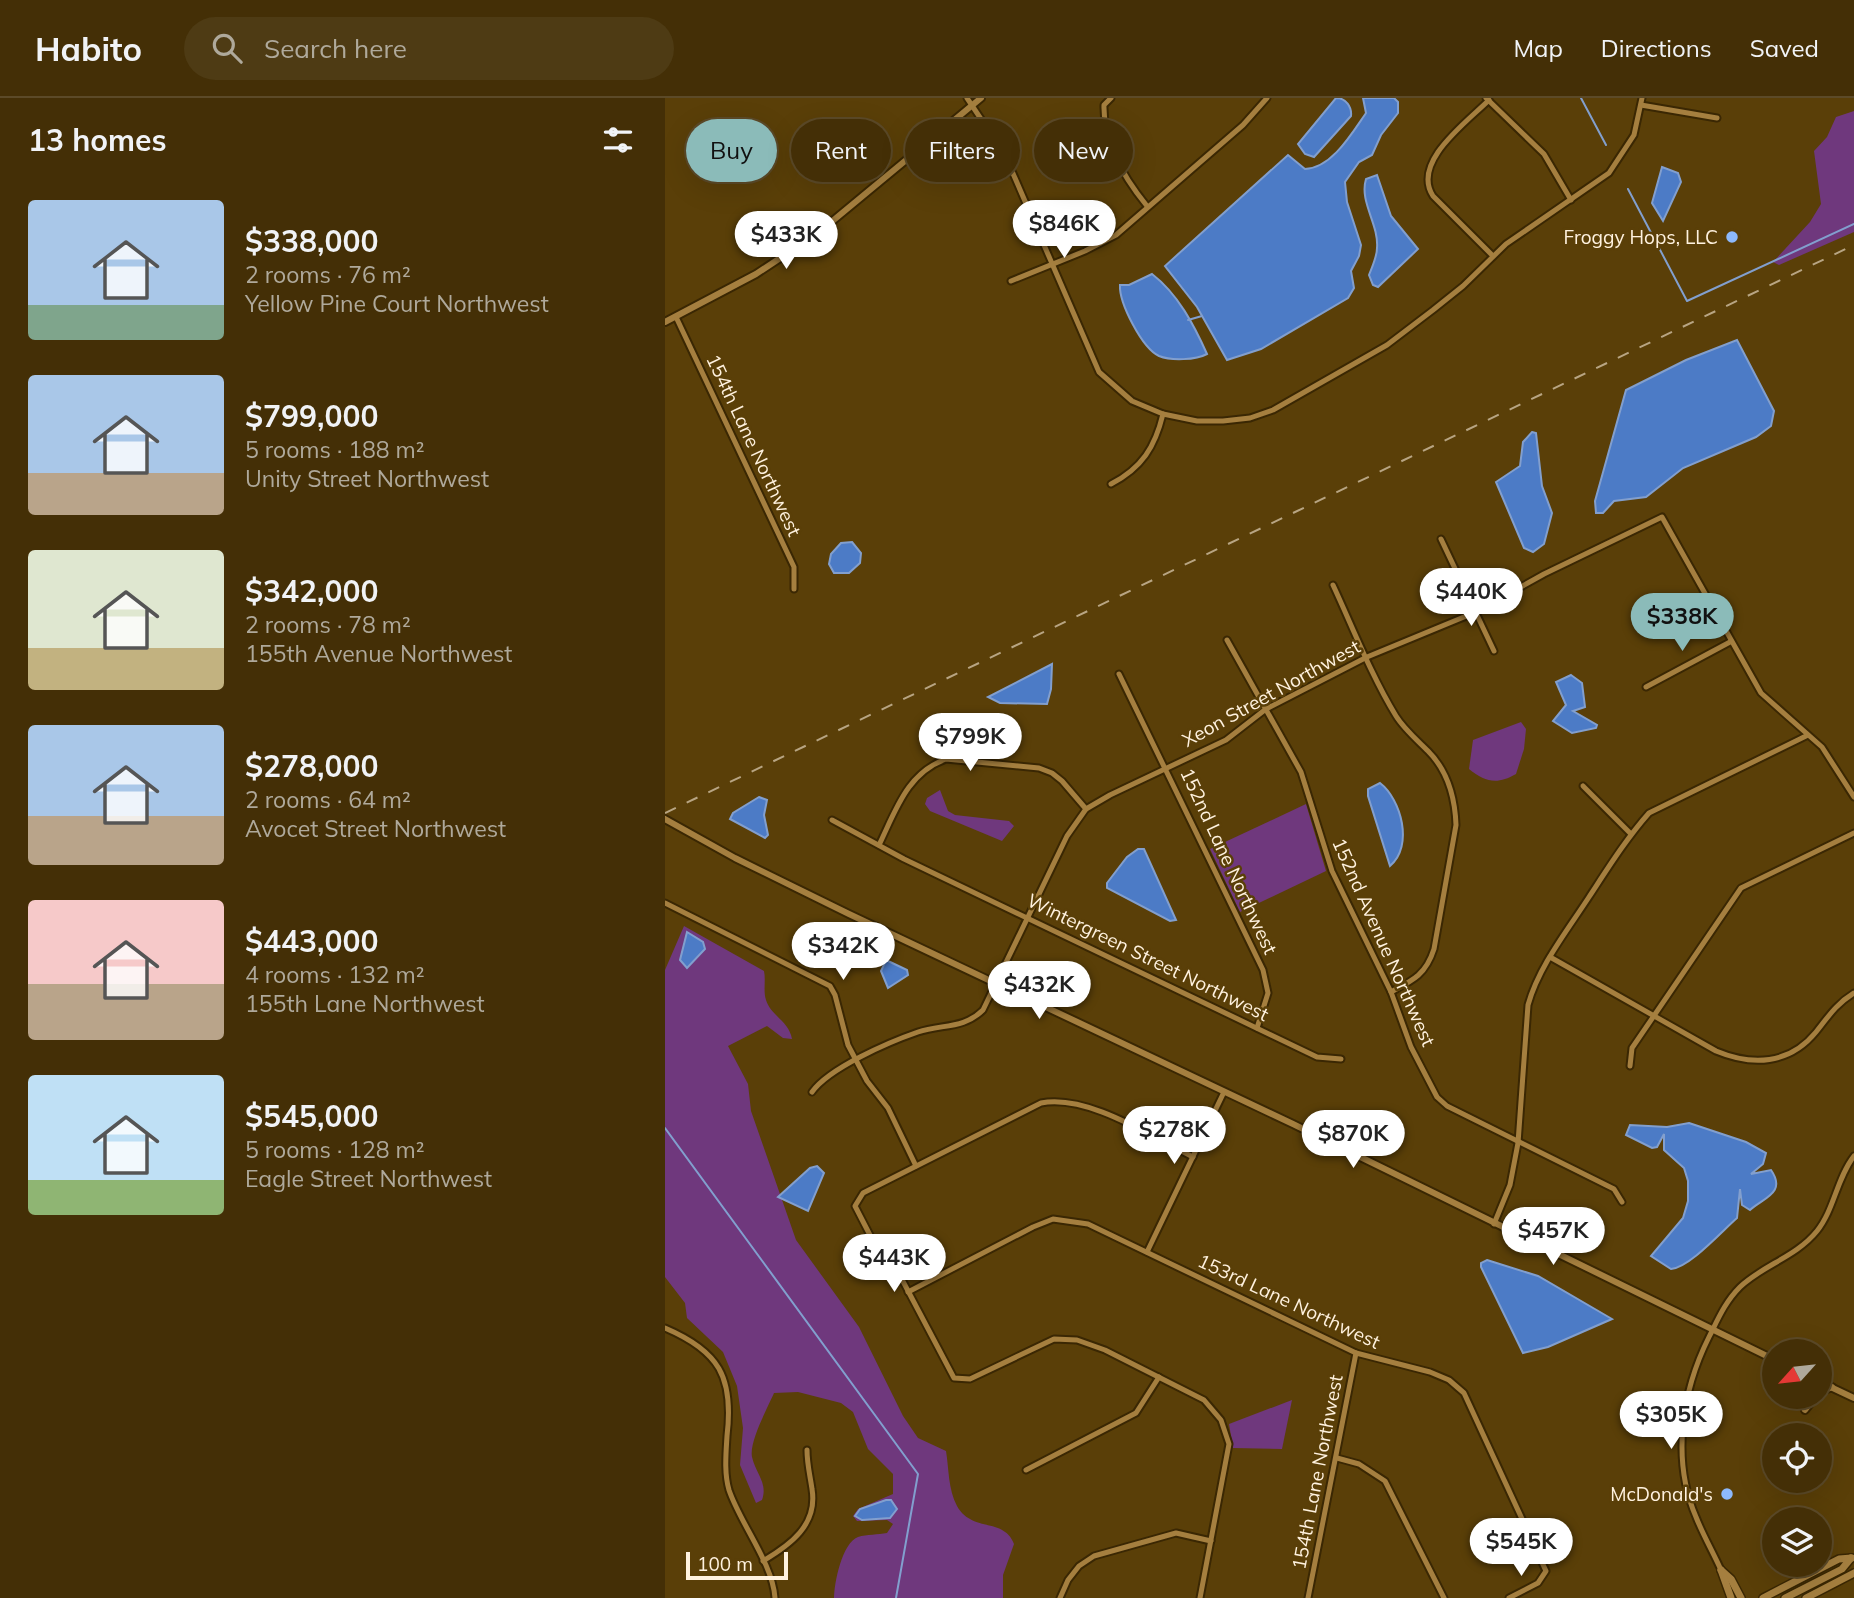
<!DOCTYPE html>
<html lang="en">
<head>
<meta charset="utf-8">
<style>
  :root { --surface:#442f06; --page:#4e3b14; --text:#f1f3f6; --muted:#afa99b; --line:#5c4a28; --accent:#8bbbb9 }
  body { margin:0; font-family:Mulish,sans-serif; background:var(--page); color:var(--text); height:100vh; display:flex; flex-direction:column; font-size:26px; white-space:nowrap }
  * { box-sizing:border-box; margin:0 }
  p { font-size:23px; color:var(--muted) }
  .icon { flex:none; width:38px; height:38px; fill:none; stroke:currentColor; stroke-width:2; stroke-linecap:round; stroke-linejoin:round }
  .map { position:relative; flex:1; overflow:hidden }
  .panel { display:flex; flex-direction:column; background:var(--surface); width:665px }
  .panel>* { flex:none }
  .top-card { position:absolute; left:21px; top:21px; width:665px; height:63px; display:flex; gap:14px }
  .needle { width:46px; rotate:243deg }
  .controls { position:absolute; left:1097px; top:1241px; display:grid; gap:14px }
  .controls a { display:grid; place-items:center; width:70px; height:70px; border-radius:50%; background:var(--surface); box-shadow:0 7px 28px #0002,0 0 0 2px var(--line); font-size:35px }
  .scale { position:absolute; left:21px; bottom:18px; width:102px; box-sizing:border-box; padding-left:7px; border:4px solid #fff2df; border-top:0; font-size:19px; line-height:24px; white-space:nowrap; color:#fff2df; -webkit-text-stroke:5px #5a3f08; paint-order:stroke }
  .price { position:absolute; translate:-50% -60px; padding:0 16px; border-radius:24px; background:#fff; color:#222; font-size:23px; line-height:46px; filter:drop-shadow(0 2px 4px #0008) }
  .price::after { content:''; position:absolute; left:50%; top:42px; width:21px; height:16px; margin-left:-10px; background:inherit; clip-path:polygon(0 0,100% 0,50% 100%) }
  .price.current { background:var(--accent); color:#111 }
  ul { padding:0; list-style:none }
  li { display:flex; align-items:center; gap:21px; height:175px; padding:0 28px }
  li span { display:grid; place-items:center; flex:none; width:196px; height:140px; border-radius:7px; color:#555 }
  li>.icon { margin-inline-start:auto }
  span .icon { width:84px; height:84px; fill:#fffc; stroke-width:1 }
  li b { font-size:30px }
  h2 { display:flex; justify-content:space-between; align-items:center; height:84px; padding:0 28px; font-size:30px }
  .pill { padding:0 24px; border-radius:32px; background:var(--surface); box-shadow:0 7px 28px #0002,0 0 0 2px var(--line); font-size:24px; line-height:63px }
  .pill.current { background:var(--accent); color:#111 }
  header { display:flex; align-items:center; gap:42px; box-sizing:border-box; height:98px; padding:0 35px; background:var(--surface); border-bottom:2px solid var(--line) }
  header strong { font-size:33px }
  nav { display:flex; gap:38px; margin-inline-start:auto; font-size:24px }
  .search { width:490px; height:63px; background:var(--page); display:flex; align-items:center; gap:18px; box-sizing:border-box; padding:0 24px; border-radius:38px; color:var(--muted); font-size:26px }
  main { display:flex; flex:1; min-height:0 }
  .map>svg:first-child { display:block }
</style>
</head>
<body>
<header>
<strong>Habito</strong>
<div class="search"><svg class="icon" aria-label="search" viewBox="0 0 24 24"><circle cx="10" cy="10" r="6"/><path d="M15 15l6 6"/></svg>Search here</div>
<nav><a>Map</a><a>Directions</a><a>Saved</a></nav>
</header>
<main>
<section class="panel">
<h2>13 homes<svg class="icon" aria-label="filters" viewBox="0 0 24 24"><path d="M4 7h16M4 17h16"/><circle cx="9" cy="7" r="2"/><circle cx="15" cy="17" r="2"/></svg></h2>
<ul>
<li><span style="background:linear-gradient(#a9c7e8 75%,#7fa58c 0)"><svg class="icon" aria-label="home" viewBox="0 0 24 24"><path d="M3 11l9-7 9 7M6 9v11h12V9"/></svg></span><div><b>$338,000</b><p>2 rooms · 76 m²</p><p>Yellow Pine Court Northwest</p></div></li>
<li><span style="background:linear-gradient(#a9c7e8 70%,#b9a48a 0)"><svg class="icon" aria-label="home" viewBox="0 0 24 24"><path d="M3 11l9-7 9 7M6 9v11h12V9"/></svg></span><div><b>$799,000</b><p>5 rooms · 188 m²</p><p>Unity Street Northwest</p></div></li>
<li><span style="background:linear-gradient(#dfe7d0 70%,#c2b280 0)"><svg class="icon" aria-label="home" viewBox="0 0 24 24"><path d="M3 11l9-7 9 7M6 9v11h12V9"/></svg></span><div><b>$342,000</b><p>2 rooms · 78 m²</p><p>155th Avenue Northwest</p></div></li>
<li><span style="background:linear-gradient(#a9c7e8 65%,#b9a48a 0)"><svg class="icon" aria-label="home" viewBox="0 0 24 24"><path d="M3 11l9-7 9 7M6 9v11h12V9"/></svg></span><div><b>$278,000</b><p>2 rooms · 64 m²</p><p>Avocet Street Northwest</p></div></li>
<li><span style="background:linear-gradient(#f6c9c9 60%,#b9a48a 0)"><svg class="icon" aria-label="home" viewBox="0 0 24 24"><path d="M3 11l9-7 9 7M6 9v11h12V9"/></svg></span><div><b>$443,000</b><p>4 rooms · 132 m²</p><p>155th Lane Northwest</p></div></li>
<li><span style="background:linear-gradient(#bfe0f5 75%,#8fb573 0)"><svg class="icon" aria-label="home" viewBox="0 0 24 24"><path d="M3 11l9-7 9 7M6 9v11h12V9"/></svg></span><div><b>$545,000</b><p>5 rooms · 128 m²</p><p>Eagle Street Northwest</p></div></li>
</ul>
</section>
<div class="map">
<svg width="1189" height="1500" viewBox="0 0 1189 1500">
  <rect width="100%" height="100%" fill="#5a3f08"/>
  <g fill="#6f387d">
    <polygon points="1189,13 1189,134 1114,167 1108,164 1145,124 1156,106 1149,53 1162,39 1171,19"/>
    <path d="M856 624 861 631 859 651 851 676C832 687 820 684 804 671L808 642Z"/>
    <polygon points="275,692 283,713 290,717 344,723 349,728 337,743 265,713 260,706 262,700"/>
    <polygon points="641,706 661,773 575,814 545,751"/>
    <path d="M19 828 99 873C101 882 98 893 101 902 106 918 124 923 127 941L118 940 102 928 63 948 83 986 86 1013 131 1142 194 1229 238 1318 253 1340 281 1353C284 1371 283 1391 292 1408 307 1435 339 1419 349 1446L338 1477V1500H169C169 1485 177 1445 193 1439 202 1436 213 1437 222 1435L228 1426 222 1422 192 1423 188 1418 193 1411 228 1396V1376L203 1351 188 1314 176 1305 133 1294 109 1295C103 1309 84 1344 87 1359 91 1376 103 1385 97 1402L91 1405 75 1367 78 1330 72 1288 58 1254 22 1220 20 1205 0 1179V872Z"/>
    <polygon points="627,1302 617,1351 568,1350 564,1326"/>
  </g>
  <g fill="#4c7bc6" stroke="#829fce" stroke-width="2">
    <path d="M671 0C681 0 687 9 686 18L649 59 640 56 633 46Z"/>
    <path d="M698 0H729L733 4V15L716 37 707 57 694 64 680 84 682 104 696 147 694 158 686 173 689 190 683 200 596 251 562 262 532 209 500 168 623 57 640 71C667 70 687 35 701 15Z"/>
    <polygon points="997,69 1013,75 1016,84 998,123 987,105"/>
    <path d="M712 77 726 118 753 151 713 189 708 187 704 177C707 169 712 159 712 150 714 126 694 104 701 81Z"/>
    <path d="M487 176C513 196 529 227 542 256 531 262 506 263 494 258 477 250 454 205 455 187H464Z"/>
    <polygon points="1072,242 1109,313 1106,328 1091,339 1018,370 981,399 949,403 938,415 931,415 930,403 961,292 1021,262"/>
    <polygon points="867,334 871,335 877,388 887,415 879,446 868,454 859,450 831,384 855,368 858,344"/>
    <polygon points="187,444 196,455 195,465 184,475 169,475 164,466 166,456 176,445"/>
    <polygon points="387,566 386,591 382,606 335,605 323,599"/>
    <polygon points="906,577 917,585 920,609 908,613 932,627 931,630 907,635 888,623 901,607 891,584"/>
    <path d="M715 685C736 701 749 748 725 768L703 698V691Z"/>
    <polygon points="94,699 102,702 99,717 103,737 100,740 65,721 68,715"/>
    <polygon points="473,751 479,751 511,822 505,823 442,790 442,785 462,759"/>
    <polygon points="22,834 38,844 40,851 22,870 15,862"/>
    <polygon points="221,862 242,872 243,877 223,890 216,873"/>
    <path d="M1024 1025 1081 1044 1101 1055 1098 1066 1086 1076 1106 1072C1122 1095 1098 1100 1085 1112L1077 1107 1075 1091 1072 1120C1056 1134 1025 1169 1006 1171L986 1158 1018 1120 1023 1103V1083L1019 1070 999 1052V1036L992 1049 987 1050 961 1037 965 1027 1002 1029Z"/>
    <polygon points="152,1068 159,1075 143,1113 113,1099 145,1070"/>
    <polygon points="822,1162 873,1178 947,1221 883,1249 858,1255 816,1169 816,1165"/>
    <polygon points="221,1402 226,1402 232,1411 225,1420 197,1422 190,1418 195,1411"/>
  </g>
  <g fill="none" stroke-linecap="round" stroke-linejoin="round">
    <g stroke="#829fce" stroke-width="2">
      <polyline points="916,0 941,47"/>
      <polyline points="963,91 1022,203 1189,126"/>
      <polyline points="523,222 537,218"/>
      <polyline points="0,1030 253,1376 231,1500"/>
    </g>
    <g stroke="#3a2703" stroke-width="9">
      <g id="minor">
        <polyline points="302,0 340,57 434,274 467,303 498,316 532,323 558,323 585,320 608,312 722,247 768,212 798,188 841,146 944,75 969,37 977,0"/>
        <path d="M446 0 439 7C438 45 459 80 482 108"/>
        <polyline points="821,0 879,56 906,102"/>
        <path d="M824 2C802 24 746 64 768 98L828 158"/>
        <polyline points="976,7 1052,20"/>
        <polyline points="346,183 420,153 451,137 578,27 602,0"/>
        <polyline points="11,219 129,469 129,491"/>
        <path d="M446 386C477 370 490 349 498 316"/>
        <polyline points="776,441 829,553"/>
        <path d="M668 487C688 530 706 577 731 618 739 631 752 642 763 653 782 672 790 700 791 727L769 851C761 876 749 882 726 894"/>
        <polyline points="562,542 636,674 667,773 726,894 746,949 772,999 782,1008 949,1091 957,1104"/>
        <polyline points="454,576 598,872 603,895 592,930"/>
        <polyline points="981,589 1065,544"/>
        <polyline points="918,688 966,736"/>
        <polyline points="167,722 239,761 652,959 676,961"/>
        <path d="M214 747C231 712 242 675 281 661L374 670 387 675 397 683 421 711"/>
        <polyline points="0,805 165,888 170,897 183,947 202,983 223,1010 251,1068"/>
        <path d="M885 859 1051 953C1087 968 1124 967 1151 934 1163 919 1171 906 1189 895"/>
        <polyline points="965,968 967,950 1076,790 1189,735"/>
        <path d="M147 994C164 970 224 944 253 934 277 926 299 931 318 912L402 738 421 711 445 697 561 642 601 611 702 559 811 514 879 476 997 419 1096 595 1157 649 1189 699"/>
        <path d="M528 1059C485 1038 423 996 376 1005L198 1095 190 1108 208 1143 232 1172 289 1280 305 1281 389 1241 412 1242 440 1252 539 1302 556 1322 564 1346 535 1500"/>
        <path d="M829 1126 845 1087 853 1045 863 907C874 868 902 833 924 799 943 770 961 741 984 715L1141 638"/>
        <polyline points="482,1154 559,994"/>
        <polyline points="243,1194 368,1129 388,1121 423,1126 691,1255 765,1274 784,1282 799,1295 881,1473 873,1485 844,1500"/>
        <path d="M0 1230C54 1253 69 1279 62 1338 61 1355 59 1375 64 1392 75 1425 108 1466 110 1500"/>
        <polyline points="672,1360 694,1366 720,1383 779,1500"/>
        <polyline points="361,1372 471,1315 494,1279"/>
        <path d="M98 1463C125 1447 153 1427 147 1391 145 1377 142 1366 142 1352"/>
        <path d="M1056 1472C1048 1454 1038 1437 1031 1419 1006 1361 1017 1293 1044 1239 1053 1221 1060 1204 1075 1189 1098 1167 1131 1159 1152 1133 1169 1112 1172 1080 1189 1058"/>
        <polyline points="395,1500 403,1482 414,1468 429,1458 511,1435 546,1443"/>
        <polyline points="643,1500 691,1255"/>
      </g>
    </g>
    <g stroke="#3a2703" stroke-width="10">
      <g id="tertiary">
        <polyline points="0,224 91,176 153,135 316,0"/>
        <polyline points="0,721 70,760 184,816 628,1026 1110,1262"/>
        <polyline points="1155,1284 1189,1300"/>
        <polyline points="1155,1294 1167,1289"/>
        <polyline points="1140,1311 1143,1298"/>
        <polyline points="1140,1312 1151,1298"/>
      </g>
    </g>
    <g stroke="#3a2703" stroke-width="10">
      <g id="secondary">
        <polyline points="1056,1472 1066,1481 1076,1500"/>
        <polyline points="1056,1472 1066,1500"/>
        <polyline points="1098,1500 1174,1461 1187,1460"/>
        <polyline points="1120,1500 1177,1471 1186,1460"/>
        <polyline points="1141,1500 1189,1475"/>
      </g>
    </g>
    <use href="#minor" stroke="#a57f3f" stroke-width="5"/>
    <use href="#tertiary" stroke="#a57f3f" stroke-width="6"/>
    <use href="#secondary" stroke="#a57f3f" stroke-width="7"/>
    <polyline stroke="#b8a583" stroke-width="2" stroke-dasharray="12 12" stroke-linecap="butt" points="0,715 1189,147"/>
  </g>
  <g fill="#8db9fc" stroke="#5a3f08" stroke-width="2.5">
    <circle cx="1067" cy="139" r="7"/>
    <circle cx="1062" cy="1396" r="7"/>
  </g>
  <g text-anchor="middle" dominant-baseline="central" stroke-width="5" stroke-linejoin="round" paint-order="stroke">
    <g font-size="19" fill="#fff2df" stroke="#5a3f08" text-anchor="end">
      <text x="1053" y="139">Froggy Hops, LLC</text>
      <text x="1048" y="1396">McDonald's</text>
    </g>
    <g font-size="19" fill="#fff2df" stroke="#5a3f08">
      <text transform="translate(89 347) rotate(65)">154th Lane Northwest</text>
      <text transform="translate(606 595) rotate(-29)">Xeon Street Northwest</text>
      <text transform="translate(564 763) rotate(65)">152nd Lane Northwest</text>
      <text transform="translate(719 844) rotate(66)">152nd Avenue Northwest</text>
      <text transform="translate(483 859) rotate(26)">Wintergreen Street Northwest</text>
      <text transform="translate(624 1203) rotate(25)">153rd Lane Northwest</text>
      <text transform="translate(652 1374) rotate(-79)">154th Lane Northwest</text>
    </g>
  </g>
</svg>
<div class="controls">
<a><svg class="needle" viewBox="-14 -14 28 28"><path d="M0-13l5 13h-10z" fill="#e53935"/><path d="M0 13l5-13h-10z" fill="#afa99b"/></svg></a>
<a><svg class="icon" aria-label="locate" viewBox="0 0 24 24"><circle cx="12" cy="12" r="6"/><path d="M12 2v4M12 18v4M2 12h4M18 12h4"/></svg></a>
<a><svg class="icon" aria-label="layers" viewBox="0 0 24 24"><path d="M12 4l9 5-9 5-9-5zM3 14l9 5 9-5"/></svg></a>
</div>
<div class="scale">100 m</div>
<b class="price" style="left:399px;top:162px">$846K</b>
<b class="price" style="left:121px;top:173px">$433K</b>
<b class="price" style="left:806px;top:530px">$440K</b>
<b class="price current" style="left:1017px;top:555px">$338K</b>
<b class="price" style="left:305px;top:675px">$799K</b>
<b class="price" style="left:178px;top:884px">$342K</b>
<b class="price" style="left:374px;top:923px">$432K</b>
<b class="price" style="left:509px;top:1068px">$278K</b>
<b class="price" style="left:688px;top:1072px">$870K</b>
<b class="price" style="left:888px;top:1169px">$457K</b>
<b class="price" style="left:229px;top:1196px">$443K</b>
<b class="price" style="left:1006px;top:1353px">$305K</b>
<b class="price" style="left:856px;top:1480px">$545K</b>
<div class="top-card">
<a class="pill current">Buy</a>
<a class="pill">Rent</a>
<a class="pill">Filters</a>
<a class="pill">New</a>
</div>
</div>
</main>
</body>
</html>
